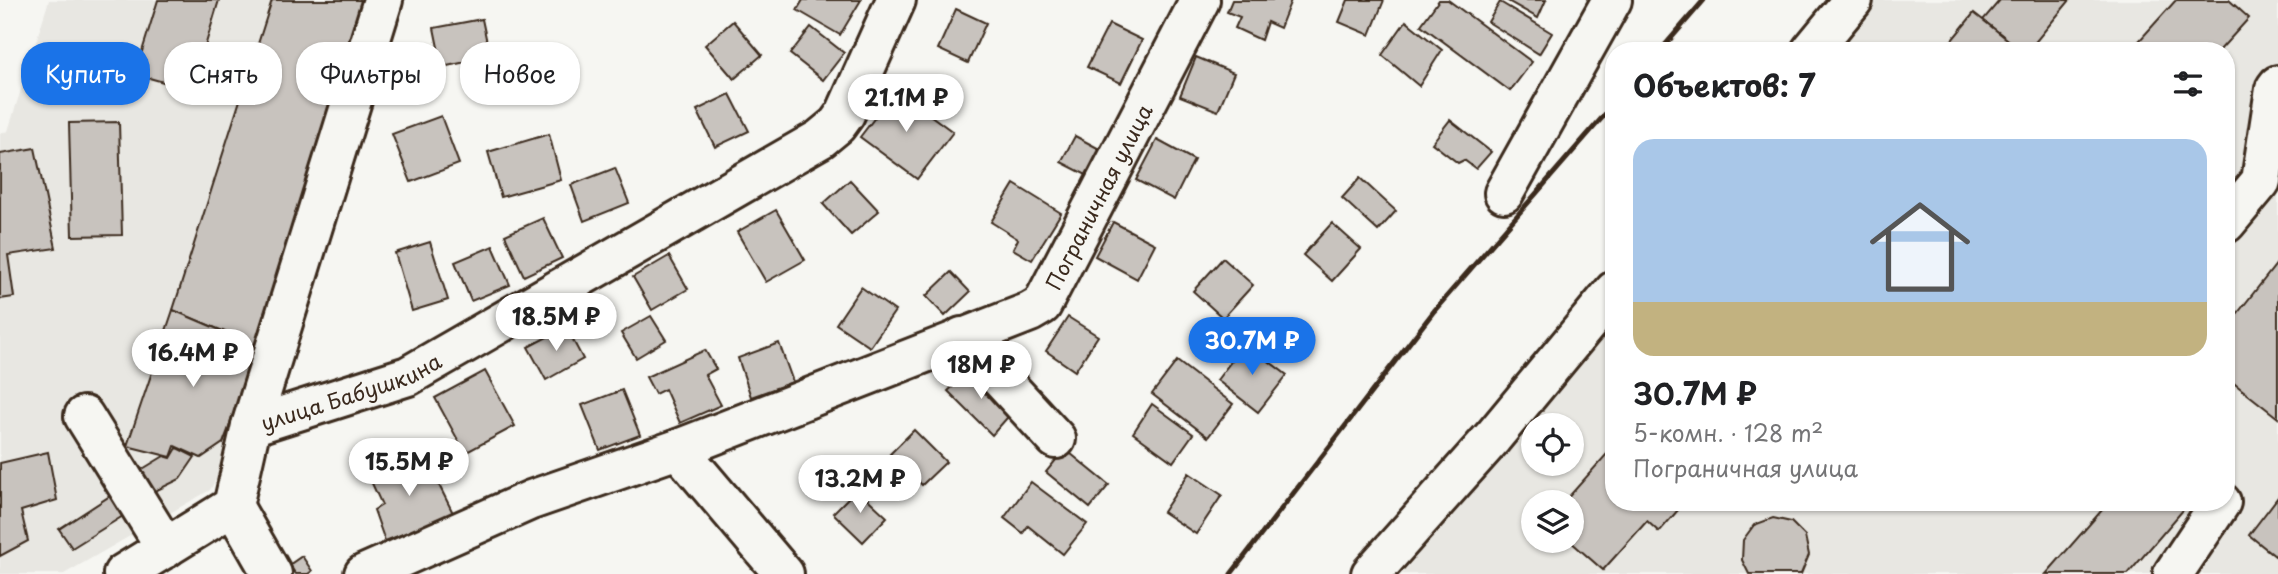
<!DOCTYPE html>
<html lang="ru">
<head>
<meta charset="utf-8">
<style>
  :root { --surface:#fff; --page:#f2f2f2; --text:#202124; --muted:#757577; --line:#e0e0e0; --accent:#1a73e8 }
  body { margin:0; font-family:"Playpen Sans",sans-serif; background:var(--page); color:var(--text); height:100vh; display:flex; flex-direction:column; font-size:26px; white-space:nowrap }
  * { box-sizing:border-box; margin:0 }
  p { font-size:23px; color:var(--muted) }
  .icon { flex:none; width:38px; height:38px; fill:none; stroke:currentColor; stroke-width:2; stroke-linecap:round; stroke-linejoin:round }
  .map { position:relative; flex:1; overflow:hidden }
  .side { position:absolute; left:1605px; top:42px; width:630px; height:469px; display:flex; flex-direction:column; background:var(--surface); border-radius:28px; box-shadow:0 2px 5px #0004 }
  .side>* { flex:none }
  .guide { position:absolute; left:21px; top:42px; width:665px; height:63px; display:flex; gap:14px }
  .controls { position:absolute; left:1521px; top:413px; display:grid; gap:14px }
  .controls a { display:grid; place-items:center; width:63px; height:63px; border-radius:50%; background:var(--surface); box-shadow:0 2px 5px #0004; font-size:35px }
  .price { position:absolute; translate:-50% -60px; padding:0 16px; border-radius:24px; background:#fff; color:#222; font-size:23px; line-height:46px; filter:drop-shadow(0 2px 4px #0008) }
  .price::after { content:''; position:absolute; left:50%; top:42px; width:21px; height:16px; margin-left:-10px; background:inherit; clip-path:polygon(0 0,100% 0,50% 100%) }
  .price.selected { background:var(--accent); color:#fff }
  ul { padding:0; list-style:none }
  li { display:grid; align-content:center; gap:14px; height:371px; padding:0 28px }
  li+li { border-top:2px solid var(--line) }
  li span { display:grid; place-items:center; height:217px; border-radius:21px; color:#555 }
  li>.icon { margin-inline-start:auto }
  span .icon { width:126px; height:126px; fill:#fffc; stroke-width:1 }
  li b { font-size:30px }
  h2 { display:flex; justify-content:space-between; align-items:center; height:84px; padding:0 28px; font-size:30px }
  .tag { padding:0 24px; border-radius:28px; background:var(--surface); box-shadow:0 2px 5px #0004; font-size:24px; line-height:63px }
  .tag.selected { background:var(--accent); color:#fff }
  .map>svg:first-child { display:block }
</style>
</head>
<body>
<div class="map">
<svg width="2278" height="574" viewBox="0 0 2278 574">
  <rect width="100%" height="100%" fill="#f6f6f2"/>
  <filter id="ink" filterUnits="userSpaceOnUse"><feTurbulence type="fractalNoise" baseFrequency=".0143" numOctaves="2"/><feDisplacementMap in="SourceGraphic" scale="14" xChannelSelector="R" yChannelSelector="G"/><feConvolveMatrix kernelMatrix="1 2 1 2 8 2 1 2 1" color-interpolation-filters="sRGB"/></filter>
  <g filter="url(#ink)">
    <g fill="#e8e7e2" fill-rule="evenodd">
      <polygon points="49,0 369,0 225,464 210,490 64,574 0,574 0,133 8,131"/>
      <path d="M1877 0H2278V574H1402L1613 319 1614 502H2226V51H1835ZM1533 425H1572V464H1533ZM1533 502H1572V541H1533Z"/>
    </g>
    <g fill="#c8c3be" stroke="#3b2a1e" stroke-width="2">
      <polygon points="158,0 219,0 192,90 135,74"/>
      <polygon points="272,0 369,0 260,347 173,310"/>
      <polygon points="803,0 861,0 840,35 797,10"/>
      <polygon points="1232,0 1291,0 1280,28 1267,22 1261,40 1235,28 1240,17 1227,12"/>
      <polygon points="1348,0 1384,0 1370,35 1339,22"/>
      <polygon points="1439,0 1448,0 1532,62 1510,91 1421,25"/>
      <polygon points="1506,0 1546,0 1538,18"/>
      <polygon points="2000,0 2070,0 2028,51 2022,51 1983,20"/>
      <polygon points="2176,0 2229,0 2249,18 2219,51 2130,51"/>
      <polygon points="1500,2 1552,33 1539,54 1488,22"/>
      <polygon points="956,9 986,23 968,63 938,49"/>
      <polygon points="1974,13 1983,20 2022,51 1943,51"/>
      <polygon points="482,19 490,57 442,67 434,28"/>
      <polygon points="733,21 762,55 734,79 705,45"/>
      <polygon points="1406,21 1442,50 1419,86 1382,55"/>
      <polygon points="1109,24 1142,40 1121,83 1087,67"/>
      <polygon points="811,27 844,53 823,80 790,54"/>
      <polygon points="1196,57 1234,73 1218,111 1180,96"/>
      <polygon points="896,90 953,132 917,179 860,137"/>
      <polygon points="730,94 749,131 715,147 697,110"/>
      <polygon points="441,116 459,164 411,182 392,134"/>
      <polygon points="1450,120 1491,152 1476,169 1464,160 1458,163 1432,143"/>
      <polygon points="119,122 122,235 72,236 69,123"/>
      <polygon points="549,134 561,180 501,197 488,152"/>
      <polygon points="1075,136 1107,153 1094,179 1061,162"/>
      <polygon points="1157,140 1194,160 1174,200 1136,180"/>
      <polygon points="35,148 56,248 8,255 14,297 0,299 0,154"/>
      <polygon points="615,168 629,203 584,221 571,185"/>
      <polygon points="1360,178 1396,211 1378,231 1342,198"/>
      <polygon points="850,180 879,211 851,235 823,204"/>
      <polygon points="1014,184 1061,213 1032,260 1013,249 1018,239 991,222"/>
      <polygon points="776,210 805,260 766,282 737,232"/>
      <polygon points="543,218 562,258 524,276 505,235"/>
      <polygon points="1113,222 1155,244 1137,279 1095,256"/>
      <polygon points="1332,223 1361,249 1332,281 1303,255"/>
      <polygon points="430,242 448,300 412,311 395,253"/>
      <polygon points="493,246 510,285 471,301 455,262"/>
      <polygon points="669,256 688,289 652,310 633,277"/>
      <polygon points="1223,258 1253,285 1223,318 1193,291"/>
      <polygon points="2278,262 2278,418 2226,377 2226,328"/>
      <polygon points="951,272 970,292 945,316 926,296"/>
      <polygon points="861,287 895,311 870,347 836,324"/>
      <polygon points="173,310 260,347 223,443 201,458 175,446 171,457 127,446"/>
      <polygon points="651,316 666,340 636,358 621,333"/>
      <polygon points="1068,317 1098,336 1075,371 1046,351"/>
      <polygon points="566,327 583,359 546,380 528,347"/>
      <polygon points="779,343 793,382 751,397 738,358"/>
      <polygon points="1245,343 1287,375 1258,412 1217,380"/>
      <polygon points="705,350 716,369 705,375 721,405 680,423 665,389 655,394 646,377"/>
      <polygon points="1177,361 1233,404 1208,437 1152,394"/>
      <polygon points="972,369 1014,410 992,435 948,391"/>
      <polygon points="485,371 515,426 465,453 435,398"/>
      <polygon points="622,390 640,435 600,450 582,405"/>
      <polygon points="1152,404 1193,434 1173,462 1133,433"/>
      <polygon points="914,430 946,462 922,485 890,454"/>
      <polygon points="1614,446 1614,502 1685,502 1659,532 1647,521 1603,570 1570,541 1572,541 1572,502 1564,502"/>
      <polygon points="177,448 195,457 180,479 149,494 136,473 164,456 171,458"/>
      <polygon points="1065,449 1109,485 1090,508 1046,472"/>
      <polygon points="48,452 57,500 21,511 28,541 0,556 0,463"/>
      <polygon points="423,453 454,515 385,541 374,510 382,505 370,479"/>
      <polygon points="1189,473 1222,495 1196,534 1163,512"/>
      <polygon points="1031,482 1087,524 1063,554 1028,526 1023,533 1004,518"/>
      <polygon points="857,489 887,517 863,542 833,513"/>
      <polygon points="110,496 123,516 72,548 59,529"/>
      <polygon points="2278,497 2278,552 2275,556 2249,535"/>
      <polygon points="2109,502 2190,502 2128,574 2046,574"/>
      <polygon points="1773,518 1791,522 1805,536 1809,555 1801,574 1749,574 1742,560 1743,540 1754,525"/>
      <polygon points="302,556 312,571 308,574 296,574 289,565"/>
    </g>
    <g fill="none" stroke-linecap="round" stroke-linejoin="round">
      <g stroke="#3b2a1e" stroke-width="44">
        <g id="minor">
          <polyline points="1811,51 1853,0"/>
          <polyline points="1504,193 1612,0"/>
          <polyline points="2226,223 2261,181 2275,89 2278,85"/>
          <polyline points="962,337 1056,439"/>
          <polyline points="84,416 166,548"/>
          <polyline points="251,426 383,0"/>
          <polyline points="678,449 784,574"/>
          <polyline points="233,506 272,574"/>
          <path id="s1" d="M123 574 233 506 251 426 408 376 820 139 837 125 845 114 896 0"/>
          <path id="s2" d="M364 574 531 500 678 449 1030 312 1042 305 1200 0"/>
          <polyline points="1371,574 1493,437 1614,291"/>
          <polyline points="2173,574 2221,502"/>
        </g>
      </g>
      <use href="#minor" stroke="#f6f6f2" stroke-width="38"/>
      <g stroke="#3b2a1e" stroke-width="5">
        <polyline points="1660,51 1704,0"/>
        <polyline points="1231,574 1434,311 1614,104"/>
      </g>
    </g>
  </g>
  <g text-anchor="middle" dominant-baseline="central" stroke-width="6" stroke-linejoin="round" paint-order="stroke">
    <g font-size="21" fill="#3b2a1e" stroke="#f6f6f2">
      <text stroke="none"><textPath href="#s2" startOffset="852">Пограничная улица</textPath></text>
      <text stroke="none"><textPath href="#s1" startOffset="317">улица Бабушкина</textPath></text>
    </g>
  </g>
</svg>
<div class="controls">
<a><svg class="icon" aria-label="locate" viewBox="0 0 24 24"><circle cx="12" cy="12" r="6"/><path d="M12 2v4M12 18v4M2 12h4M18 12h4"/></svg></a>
<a><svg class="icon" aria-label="layers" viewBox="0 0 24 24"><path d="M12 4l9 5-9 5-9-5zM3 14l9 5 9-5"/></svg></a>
</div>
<b class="price" style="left:906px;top:134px">21.1M ₽</b>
<b class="price" style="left:556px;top:353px">18.5M ₽</b>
<b class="price selected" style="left:1252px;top:377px">30.7M ₽</b>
<b class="price" style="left:193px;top:389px">16.4M ₽</b>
<b class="price" style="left:981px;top:401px">18M ₽</b>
<b class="price" style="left:409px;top:498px">15.5M ₽</b>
<b class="price" style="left:860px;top:515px">13.2M ₽</b>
<div class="guide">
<a class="tag selected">Купить</a>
<a class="tag">Снять</a>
<a class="tag">Фильтры</a>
<a class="tag">Новое</a>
</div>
<section class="side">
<h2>Объектов: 7<svg class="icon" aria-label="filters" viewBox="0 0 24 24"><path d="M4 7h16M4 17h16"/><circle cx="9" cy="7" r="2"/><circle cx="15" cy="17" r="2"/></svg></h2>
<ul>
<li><span style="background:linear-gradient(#a9c7e8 75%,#c2b280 0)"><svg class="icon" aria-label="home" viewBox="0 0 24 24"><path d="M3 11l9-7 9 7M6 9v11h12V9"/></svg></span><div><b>30.7M ₽</b><p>5-комн. · 128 m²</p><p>Пограничная улица</p></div></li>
</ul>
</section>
</div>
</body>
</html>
